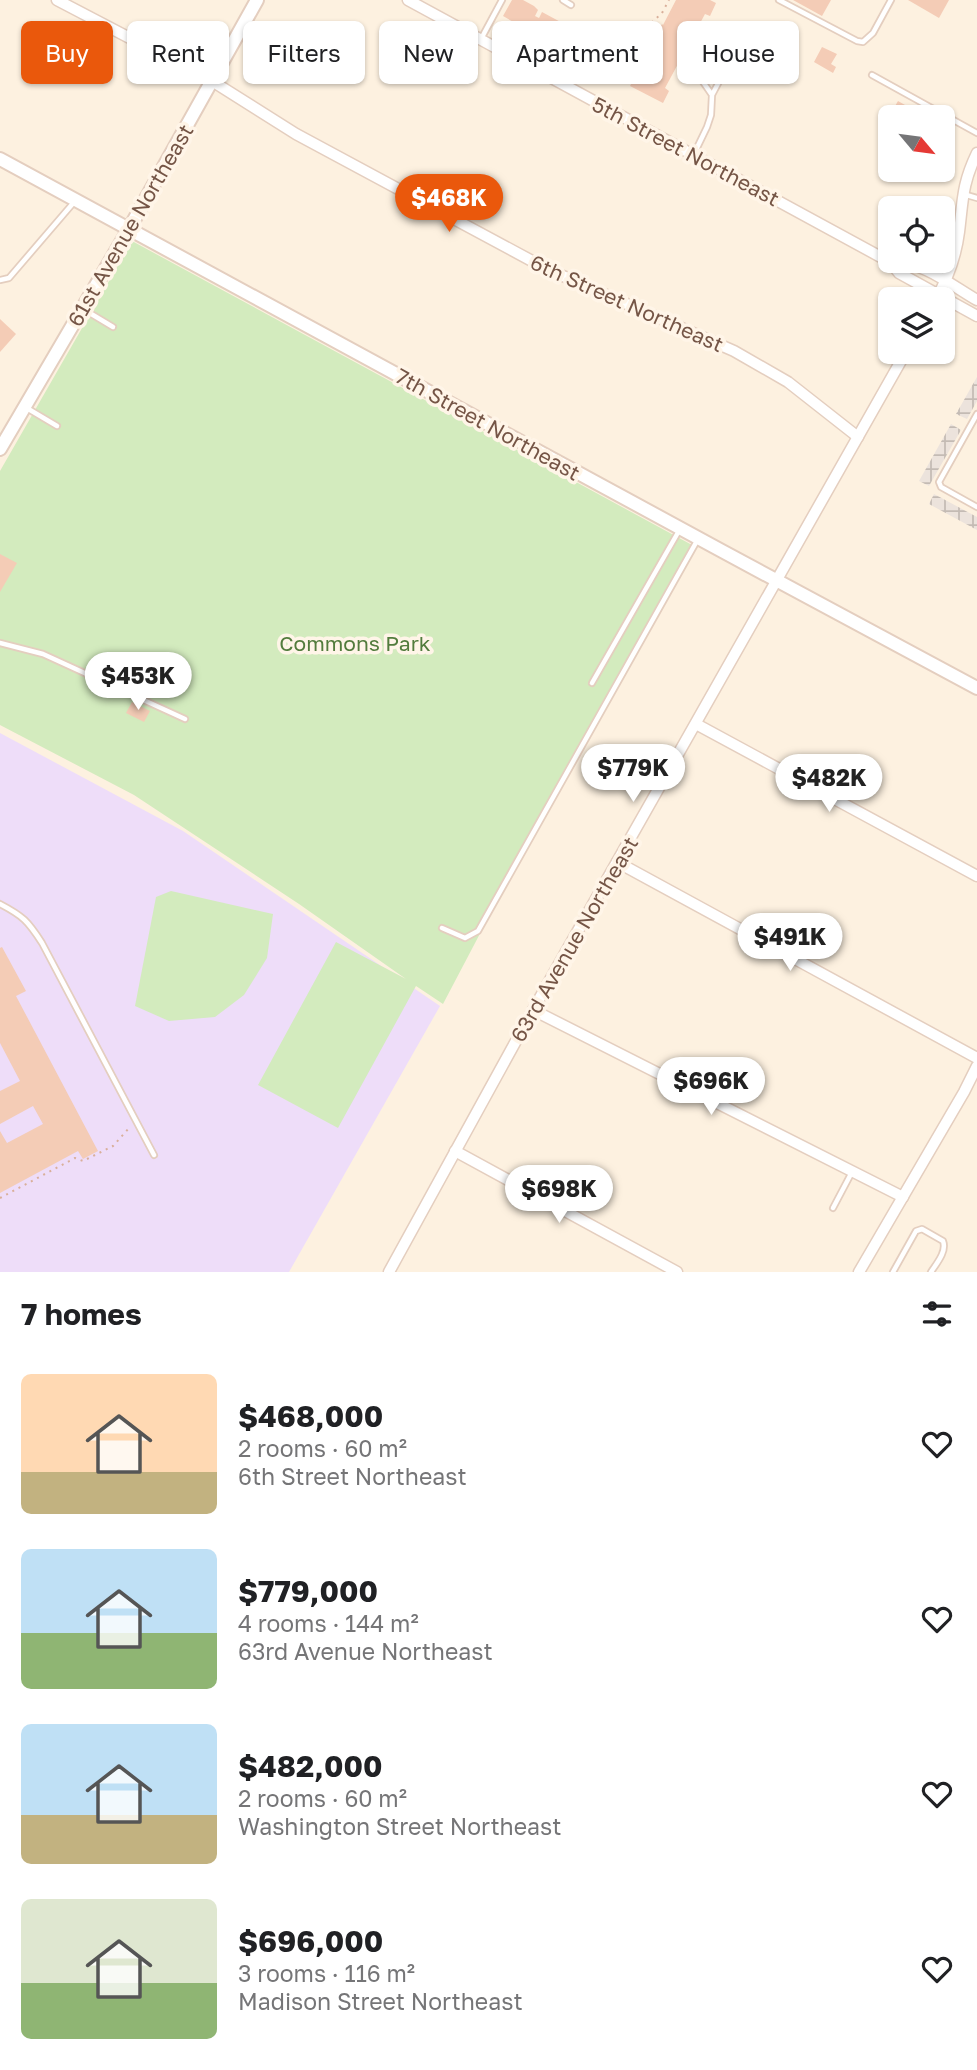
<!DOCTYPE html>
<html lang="en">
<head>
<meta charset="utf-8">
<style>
  :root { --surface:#fff; --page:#f2f2f2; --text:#202124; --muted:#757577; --accent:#ea580c }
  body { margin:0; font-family:"Golos Text",sans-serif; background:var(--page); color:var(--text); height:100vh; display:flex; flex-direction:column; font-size:26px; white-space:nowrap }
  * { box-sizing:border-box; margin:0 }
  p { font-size:23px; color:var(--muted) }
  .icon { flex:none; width:38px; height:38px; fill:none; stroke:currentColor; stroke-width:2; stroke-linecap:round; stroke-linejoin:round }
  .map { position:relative; height:1272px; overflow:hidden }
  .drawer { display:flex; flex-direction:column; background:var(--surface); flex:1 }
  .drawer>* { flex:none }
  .hud { position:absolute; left:21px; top:21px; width:936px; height:63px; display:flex; gap:14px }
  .needle { width:46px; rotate:119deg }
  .tools { position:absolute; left:878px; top:105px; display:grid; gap:14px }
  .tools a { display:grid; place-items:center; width:77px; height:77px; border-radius:10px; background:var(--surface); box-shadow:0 2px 5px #0004; font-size:35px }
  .price { position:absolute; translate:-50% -60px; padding:0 16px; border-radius:24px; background:#fff; color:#222; font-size:23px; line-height:46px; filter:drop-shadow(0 2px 4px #0008) }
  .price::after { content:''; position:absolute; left:50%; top:42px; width:21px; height:16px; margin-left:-10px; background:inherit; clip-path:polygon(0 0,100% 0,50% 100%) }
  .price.selected { background:var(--accent); color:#fff }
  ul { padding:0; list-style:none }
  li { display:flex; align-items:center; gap:21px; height:175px; padding:0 21px }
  li span { display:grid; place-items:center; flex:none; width:196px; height:140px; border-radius:10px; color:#555 }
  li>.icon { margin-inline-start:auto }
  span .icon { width:84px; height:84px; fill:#fffc; stroke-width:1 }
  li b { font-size:30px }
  h2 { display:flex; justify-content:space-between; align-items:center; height:84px; padding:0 21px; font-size:30px }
  .chip { padding:0 24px; border-radius:10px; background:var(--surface); box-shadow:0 2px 5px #0004; font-size:24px; line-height:63px }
  .chip.selected { background:var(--accent); color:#fff }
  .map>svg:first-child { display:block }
</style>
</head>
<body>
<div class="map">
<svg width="977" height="1272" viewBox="0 0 977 1272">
  <defs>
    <pattern id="industrial-grid" width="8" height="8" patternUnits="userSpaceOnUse" patternTransform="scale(1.75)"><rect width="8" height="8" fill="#ece3dc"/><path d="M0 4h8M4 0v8" fill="none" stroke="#c4bbb4"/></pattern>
  </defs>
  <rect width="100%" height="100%" fill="#fdf1e0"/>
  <g fill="url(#industrial-grid)">
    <polygon points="977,377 977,401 967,419 956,414"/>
    <polygon points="951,424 961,430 929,486 919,481"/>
    <polygon points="934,494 977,517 977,530 929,504"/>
  </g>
  <polygon fill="#eeddf9" points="0,733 183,831 440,1006 289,1272 0,1272"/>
  <g fill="#d3ebbe">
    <polygon points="132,241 692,545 536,827 443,1004 416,986 338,1128 258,1085 336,942 406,979 299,904 134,795 0,725 0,471"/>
    <polygon points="171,891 273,914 267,958 244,995 215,1017 169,1021 135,1006 156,897"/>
  </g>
  <g fill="#f4ccb6">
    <polygon points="512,0 523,0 534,6 538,10 535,16 539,18 542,12 568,26 560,42 557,46 531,32 535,26 531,24 527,30 503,16"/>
    <polygon points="676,0 710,0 716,3 710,16 705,14 665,88 669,91 663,103 630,86 662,24 663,25"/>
    <polygon points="793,0 831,0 822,16"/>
    <polygon points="908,0 949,0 939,18"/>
    <polygon points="822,47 837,54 831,64 836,67 833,73 814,62"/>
    <polygon points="898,101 926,117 891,117 891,143 878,136"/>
    <polygon points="0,319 16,334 0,352"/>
    <polygon points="0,554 17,563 0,592"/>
    <polygon points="132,702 150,711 144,722 126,713"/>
    <polygon points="2,947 26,991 16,996 98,1151 83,1159 78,1151 0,1193 0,1131 7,1143 43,1124 33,1106 0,1124 0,1091 20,1081 0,1043 0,948"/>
  </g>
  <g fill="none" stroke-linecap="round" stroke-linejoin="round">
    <g stroke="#e4cebf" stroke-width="8">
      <g id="service">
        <polyline points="563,0 571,5"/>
        <polyline points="779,0 857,41 863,42 873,33 891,0"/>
        <polyline points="481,39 502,0"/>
        <polyline points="872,75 977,133"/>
        <polyline points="694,154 707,127 711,115 712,95 701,79 702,67 706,58 712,52 719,50 733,55 712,95"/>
        <polyline points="963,194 977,198"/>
        <polyline points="0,280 9,278 75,201"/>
        <polyline points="83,309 113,327"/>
        <polyline points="25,407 57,426"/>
        <polyline points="977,414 939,482 941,487 977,507"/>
        <polyline points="0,643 43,654 185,719"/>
        <polyline points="592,683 680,529"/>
        <path d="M0 904C23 916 28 921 42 943L154 1155"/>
        <polyline points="442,928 465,938 478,931 698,539"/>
        <polyline points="833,1208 852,1172"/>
        <path d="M893 1272 916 1231 922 1229 943 1241C947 1251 937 1263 931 1272"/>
      </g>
    </g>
    <g stroke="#e4cebf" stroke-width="13">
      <g id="minor">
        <polyline points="57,0 212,81 296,134 547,269 734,351 788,382 858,437"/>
        <polyline points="408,0 890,262 899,273 977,316"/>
        <path d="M890 262C921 260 951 285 977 300"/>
        <path d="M936 299C948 278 956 256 959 232 963 200 962 184 977 153"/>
        <polyline points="696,724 977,876"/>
        <polyline points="617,862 977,1058"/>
        <polyline points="533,1010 903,1197"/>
        <polyline points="455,1151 677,1272"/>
        <polyline points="389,1272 533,1010 906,352"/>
        <polyline points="859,1272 964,1092 977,1066"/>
      </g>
    </g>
    <g stroke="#e4cebf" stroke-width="16">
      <g id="tertiary">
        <path d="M0 159C326 334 650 514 977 688"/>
        <polyline points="0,449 129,229 257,0"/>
      </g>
    </g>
    <g stroke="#d9af9a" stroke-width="2" stroke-dasharray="2 5" stroke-linecap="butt">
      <polyline points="658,30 649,25 662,13 669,0"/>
      <polyline points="0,1198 75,1158 83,1161 113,1146 130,1127"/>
    </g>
    <use href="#service" stroke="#fff" stroke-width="4.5"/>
    <use href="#minor" stroke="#fff" stroke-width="10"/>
    <use href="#tertiary" stroke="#fff" stroke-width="12"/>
  </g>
  <g text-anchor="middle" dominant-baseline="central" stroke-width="7" stroke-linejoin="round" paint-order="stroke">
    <g font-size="21" fill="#755546" stroke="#fff5e8">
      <text transform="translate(686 151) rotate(28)">5th Street Northeast</text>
      <text transform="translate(130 225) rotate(-60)">61st Avenue Northeast</text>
      <text transform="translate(627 303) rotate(24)">6th Street Northeast</text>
      <text transform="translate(488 424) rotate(29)">7th Street Northeast</text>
      <text transform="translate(574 939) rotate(-60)">63rd Avenue Northeast</text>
    </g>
    <g font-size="21" fill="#537c3d" stroke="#fff5e8">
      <text x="355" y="643">Commons Park</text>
    </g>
  </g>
</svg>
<div class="tools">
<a><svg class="needle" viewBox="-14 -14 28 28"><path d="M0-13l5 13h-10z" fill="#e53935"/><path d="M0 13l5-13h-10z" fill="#757577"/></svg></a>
<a><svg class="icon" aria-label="locate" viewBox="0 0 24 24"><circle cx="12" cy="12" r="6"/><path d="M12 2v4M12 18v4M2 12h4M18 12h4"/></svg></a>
<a><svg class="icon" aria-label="layers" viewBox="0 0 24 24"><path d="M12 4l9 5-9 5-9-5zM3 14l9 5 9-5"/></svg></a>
</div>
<b class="price selected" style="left:449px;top:234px">$468K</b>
<b class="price" style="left:138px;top:712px">$453K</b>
<b class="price" style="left:633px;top:804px">$779K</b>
<b class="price" style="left:829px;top:814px">$482K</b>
<b class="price" style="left:790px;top:973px">$491K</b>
<b class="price" style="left:711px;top:1117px">$696K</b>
<b class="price" style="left:559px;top:1225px">$698K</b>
<div class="hud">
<a class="chip selected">Buy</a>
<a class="chip">Rent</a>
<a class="chip">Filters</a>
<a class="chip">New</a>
<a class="chip">Apartment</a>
<a class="chip">House</a>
</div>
</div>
<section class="drawer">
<h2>7 homes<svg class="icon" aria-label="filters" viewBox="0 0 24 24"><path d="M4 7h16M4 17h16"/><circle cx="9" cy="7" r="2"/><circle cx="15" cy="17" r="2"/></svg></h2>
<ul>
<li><span style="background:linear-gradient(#ffd9b3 70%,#c2b280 0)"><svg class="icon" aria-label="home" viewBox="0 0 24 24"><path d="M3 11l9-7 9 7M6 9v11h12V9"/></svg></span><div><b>$468,000</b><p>2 rooms · 60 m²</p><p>6th Street Northeast</p></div><svg class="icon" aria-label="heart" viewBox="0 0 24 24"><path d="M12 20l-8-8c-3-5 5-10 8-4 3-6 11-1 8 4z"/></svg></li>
<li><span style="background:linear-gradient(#bfe0f5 60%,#8fb573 0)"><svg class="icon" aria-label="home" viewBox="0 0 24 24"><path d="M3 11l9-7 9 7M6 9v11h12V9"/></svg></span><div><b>$779,000</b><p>4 rooms · 144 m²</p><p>63rd Avenue Northeast</p></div><svg class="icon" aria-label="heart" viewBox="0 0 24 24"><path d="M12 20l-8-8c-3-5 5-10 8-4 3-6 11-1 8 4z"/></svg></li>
<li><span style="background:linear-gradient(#bfe0f5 65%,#c2b280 0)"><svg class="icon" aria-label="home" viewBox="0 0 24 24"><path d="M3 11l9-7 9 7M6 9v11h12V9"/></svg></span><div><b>$482,000</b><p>2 rooms · 60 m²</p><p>Washington Street Northeast</p></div><svg class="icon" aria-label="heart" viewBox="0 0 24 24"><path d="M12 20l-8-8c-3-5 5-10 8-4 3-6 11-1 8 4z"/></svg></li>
<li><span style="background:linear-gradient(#dfe7d0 60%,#8fb573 0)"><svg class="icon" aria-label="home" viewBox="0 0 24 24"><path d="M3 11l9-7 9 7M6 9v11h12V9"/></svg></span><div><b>$696,000</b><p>3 rooms · 116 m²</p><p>Madison Street Northeast</p></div><svg class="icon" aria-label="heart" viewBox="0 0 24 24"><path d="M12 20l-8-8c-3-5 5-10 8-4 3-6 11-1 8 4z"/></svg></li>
</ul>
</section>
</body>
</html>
